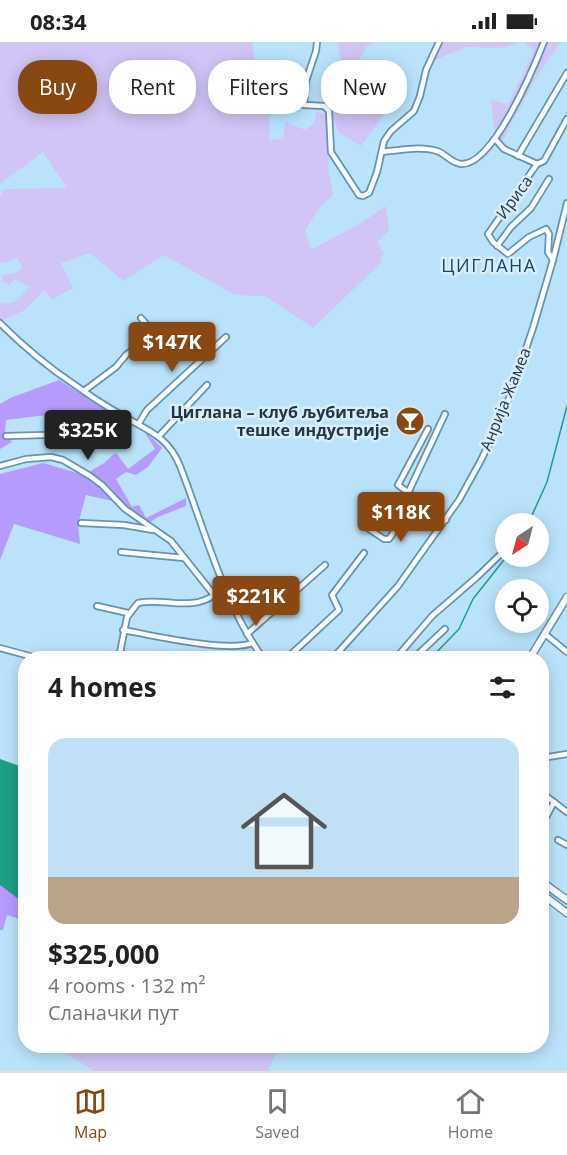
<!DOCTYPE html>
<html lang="en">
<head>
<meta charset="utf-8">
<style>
  :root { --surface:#fff; --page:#f2f2f2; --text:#222; --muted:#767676; --line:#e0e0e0; --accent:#894811 }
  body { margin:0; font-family:"Open Sans",sans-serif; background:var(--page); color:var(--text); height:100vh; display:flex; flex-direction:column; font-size:22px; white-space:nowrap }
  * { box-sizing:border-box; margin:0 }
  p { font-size:20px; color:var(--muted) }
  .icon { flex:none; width:33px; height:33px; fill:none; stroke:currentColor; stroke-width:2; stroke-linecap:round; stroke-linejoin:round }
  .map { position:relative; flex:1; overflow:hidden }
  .panel { position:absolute; left:18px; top:609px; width:531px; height:402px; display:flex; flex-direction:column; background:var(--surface); border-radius:24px; box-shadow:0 3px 15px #0003 }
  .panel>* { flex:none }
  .top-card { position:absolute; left:18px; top:18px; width:531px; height:54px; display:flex; gap:12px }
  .needle { width:39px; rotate:216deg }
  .tools { position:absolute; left:495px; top:471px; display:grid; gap:12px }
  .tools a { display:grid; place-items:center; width:54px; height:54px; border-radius:50%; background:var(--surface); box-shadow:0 3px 15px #0003; font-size:30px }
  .price { position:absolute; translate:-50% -51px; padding:0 14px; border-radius:6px; background:var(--accent); color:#fff; font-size:20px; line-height:39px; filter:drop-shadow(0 2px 3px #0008) }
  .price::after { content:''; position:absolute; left:50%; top:36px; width:18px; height:14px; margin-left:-9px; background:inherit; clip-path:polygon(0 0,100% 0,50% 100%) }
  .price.active { background:#222; color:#fff }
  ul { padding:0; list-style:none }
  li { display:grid; align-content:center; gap:12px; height:318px; padding:0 30px }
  li span { display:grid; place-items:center; height:186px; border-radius:18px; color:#555 }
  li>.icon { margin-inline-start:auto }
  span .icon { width:108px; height:108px; fill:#fffc; stroke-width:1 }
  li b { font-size:26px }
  h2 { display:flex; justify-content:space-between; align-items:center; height:72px; padding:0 30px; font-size:26px }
  .chip { padding:0 21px; border-radius:24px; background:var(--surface); box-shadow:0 3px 15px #0003; font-size:21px; line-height:54px }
  .chip.active { background:var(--accent); color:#fff }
  .status { display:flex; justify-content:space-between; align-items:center; height:42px; padding:0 30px; background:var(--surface); direction:ltr }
  .status svg { height:16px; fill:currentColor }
  .dock { display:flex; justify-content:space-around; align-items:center; height:84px; border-top:2px solid var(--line); background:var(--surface); font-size:16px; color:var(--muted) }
  .dock a { display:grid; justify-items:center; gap:3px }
  .dock .active { color:var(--accent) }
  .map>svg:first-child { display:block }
</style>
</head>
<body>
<div class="status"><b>08:34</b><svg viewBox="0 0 49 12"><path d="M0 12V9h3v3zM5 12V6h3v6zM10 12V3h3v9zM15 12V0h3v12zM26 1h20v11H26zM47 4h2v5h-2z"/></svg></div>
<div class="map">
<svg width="567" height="1029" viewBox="0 0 567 1029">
  <rect width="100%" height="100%" fill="#bae3fb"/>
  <g fill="#d0c5f6">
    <path d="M0 0H252L258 36 270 73 269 98 283 97 285 80 305 88 314 81 316 70 331 75 328 125 333 153 320 165 305 188 311 208 361 181 386 164 389 189 377 200 384 211 381 216V221L313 286 265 254 235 253 164 213 123 239 90 211 61 221 73 246 52 257 44 248 25 268 0 279V260C14 265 20 255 29 245L16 237 9 243 3 239 2 233 15 231 23 225 17 216 7 220H0V155L5 147 67 146 43 110 0 142Z"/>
    <polygon points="337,0 374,0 367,4 357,22 369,32 381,27 402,37 402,60 385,71 361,104 338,90 329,62 342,22"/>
    <polygon points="439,0 519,0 504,6 466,5 430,20"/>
    <polygon points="524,0 560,0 533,41 500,104 495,97 491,58 508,62 534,9"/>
    <polygon points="65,1004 279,1004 268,1029 94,1029 61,1008"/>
  </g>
  <g fill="#b69bfe">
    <polygon points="59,338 118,375 92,390 48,384 47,373 6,378 5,391 12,400 0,407 0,362 10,356"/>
    <polygon points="146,390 162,406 148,425 136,433 126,430 116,437 132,465 139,463 146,476 186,456 186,464 158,475 149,481 121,461 86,453 78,482 80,502 14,482 0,518 0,432 43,421 84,433 104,421 115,411 117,412 128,427 155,407 145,391"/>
    <polygon points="0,843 26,862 25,879 7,873 3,888 0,888"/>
  </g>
  <polygon fill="#1c9f86" points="0,717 25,726 25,862 0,843"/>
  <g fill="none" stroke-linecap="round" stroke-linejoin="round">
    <g stroke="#1c9f86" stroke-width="1.5">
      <polyline points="528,482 547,440 567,364"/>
      <polyline points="431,616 459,587 473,557 507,514"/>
    </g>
    <g stroke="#6394b1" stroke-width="8">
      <g id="minor">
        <polyline points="317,0 316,9 306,39 304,63 324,64 329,69 331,110 359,153 363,154 369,151 377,130 384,99 391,89 414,69 420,54 426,28 439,0"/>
        <polyline points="495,97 504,107 537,122"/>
        <path d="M382 110C399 108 420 104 437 109 446 112 451 121 461 122 493 124 534 25 544 0"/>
        <polyline points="518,114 567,31"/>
        <polyline points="497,204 511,185 531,166 549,137"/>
        <polyline points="553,218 548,210 549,192 546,187 529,195 508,212 493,200 488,192 537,122 544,119 567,77"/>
        <path d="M0 281C23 304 48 325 75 343 89 353 104 363 118 371 145 388 167 392 180 424 205 488 223 561 263 616"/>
        <polyline points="84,349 116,325 126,313 150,295 153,290 141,276"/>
        <polyline points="139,381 147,368 226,295"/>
        <polyline points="428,387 398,443 446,478"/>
        <polyline points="6,394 84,392 98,388 119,372"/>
        <polyline points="159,394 207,343"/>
        <polyline points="0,424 26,417 51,415 63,418 90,434 102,443 125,467 171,499 214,553"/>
        <polyline points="408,451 445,372"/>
        <polyline points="81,481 124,483 153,488"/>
        <polyline points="369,487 384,497 389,497 416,457"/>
        <polyline points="121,510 184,516"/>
        <polyline points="97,564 128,571"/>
        <path d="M123 588C151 593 229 611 252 601"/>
        <polyline points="247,592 325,523"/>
        <polyline points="545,592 567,610"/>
        <polyline points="0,606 37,616"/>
        <path d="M119 616 127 575 138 561C163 555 191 570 214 553L223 561 233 563"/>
        <polyline points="287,616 339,568 332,553 364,511"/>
        <polyline points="333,616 398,544 459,458 480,420 504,371 533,286 553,218 567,161"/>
        <polyline points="396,616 432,574 477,535 506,507"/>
        <polyline points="414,616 445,587"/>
        <polyline points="542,716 567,712"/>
        <polyline points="542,751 567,770"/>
        <polyline points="542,783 554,760"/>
        <polyline points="558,798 567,803"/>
      </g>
    </g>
    <g stroke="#6394b1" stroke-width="9">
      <g id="major">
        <polyline points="530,616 567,555"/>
        <polyline points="542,840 567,858"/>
        <polyline points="542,852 567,871"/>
      </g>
    </g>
    <use href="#minor" stroke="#fff" stroke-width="4.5"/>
    <use href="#major" stroke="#fff" stroke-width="6"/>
  </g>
  <defs>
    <g id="bar-disc" transform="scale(1.5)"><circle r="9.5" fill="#894811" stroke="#d9edf9"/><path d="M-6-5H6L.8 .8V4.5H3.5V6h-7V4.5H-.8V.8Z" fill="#fff"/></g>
  </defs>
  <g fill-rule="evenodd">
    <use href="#bar-disc" x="410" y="379"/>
  </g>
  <g text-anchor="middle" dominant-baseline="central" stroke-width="5" stroke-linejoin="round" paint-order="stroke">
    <g font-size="16" fill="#213642" stroke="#d9edf9">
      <text transform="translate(514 155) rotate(-54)">Ириса</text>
      <text transform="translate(505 357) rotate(-68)">Анрија Жамеа</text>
    </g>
    <g font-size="16" font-weight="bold" fill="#213642" stroke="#d9edf9" text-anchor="end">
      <text x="389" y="370">Циглана – клуб љубитеља<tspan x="389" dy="18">тешке индустрије</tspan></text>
    </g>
    <g font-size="18" letter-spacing="1.5" fill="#164761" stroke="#d9edf9">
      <text x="489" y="223">ЦИГЛАНА</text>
    </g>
  </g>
</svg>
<div class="tools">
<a><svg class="needle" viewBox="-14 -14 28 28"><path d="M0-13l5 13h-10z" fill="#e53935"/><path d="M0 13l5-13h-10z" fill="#767676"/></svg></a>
<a><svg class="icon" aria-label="locate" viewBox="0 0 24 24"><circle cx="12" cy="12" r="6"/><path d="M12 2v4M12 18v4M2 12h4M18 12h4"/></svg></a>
</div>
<b class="price" style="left:172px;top:331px">$147K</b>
<b class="price active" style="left:88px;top:419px">$325K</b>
<b class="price" style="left:401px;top:501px">$118K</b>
<b class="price" style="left:256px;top:585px">$221K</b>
<div class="top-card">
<a class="chip active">Buy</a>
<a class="chip">Rent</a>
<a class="chip">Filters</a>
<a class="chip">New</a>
</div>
<section class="panel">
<h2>4 homes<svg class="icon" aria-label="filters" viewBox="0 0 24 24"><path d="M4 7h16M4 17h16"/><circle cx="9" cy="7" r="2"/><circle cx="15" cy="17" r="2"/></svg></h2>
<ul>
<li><span style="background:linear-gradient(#bfe0f5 75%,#b9a48a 0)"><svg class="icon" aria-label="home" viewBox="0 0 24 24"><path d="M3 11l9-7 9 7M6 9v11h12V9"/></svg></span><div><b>$325,000</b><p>4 rooms · 132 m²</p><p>Сланачки пут</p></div></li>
</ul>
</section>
</div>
<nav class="dock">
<a class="active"><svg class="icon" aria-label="map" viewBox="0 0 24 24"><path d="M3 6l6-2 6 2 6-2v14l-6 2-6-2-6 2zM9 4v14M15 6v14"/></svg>Map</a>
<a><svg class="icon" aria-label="saved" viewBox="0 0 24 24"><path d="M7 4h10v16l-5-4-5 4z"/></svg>Saved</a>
<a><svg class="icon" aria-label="home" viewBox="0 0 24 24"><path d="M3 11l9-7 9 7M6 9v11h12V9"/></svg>Home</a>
</nav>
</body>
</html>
